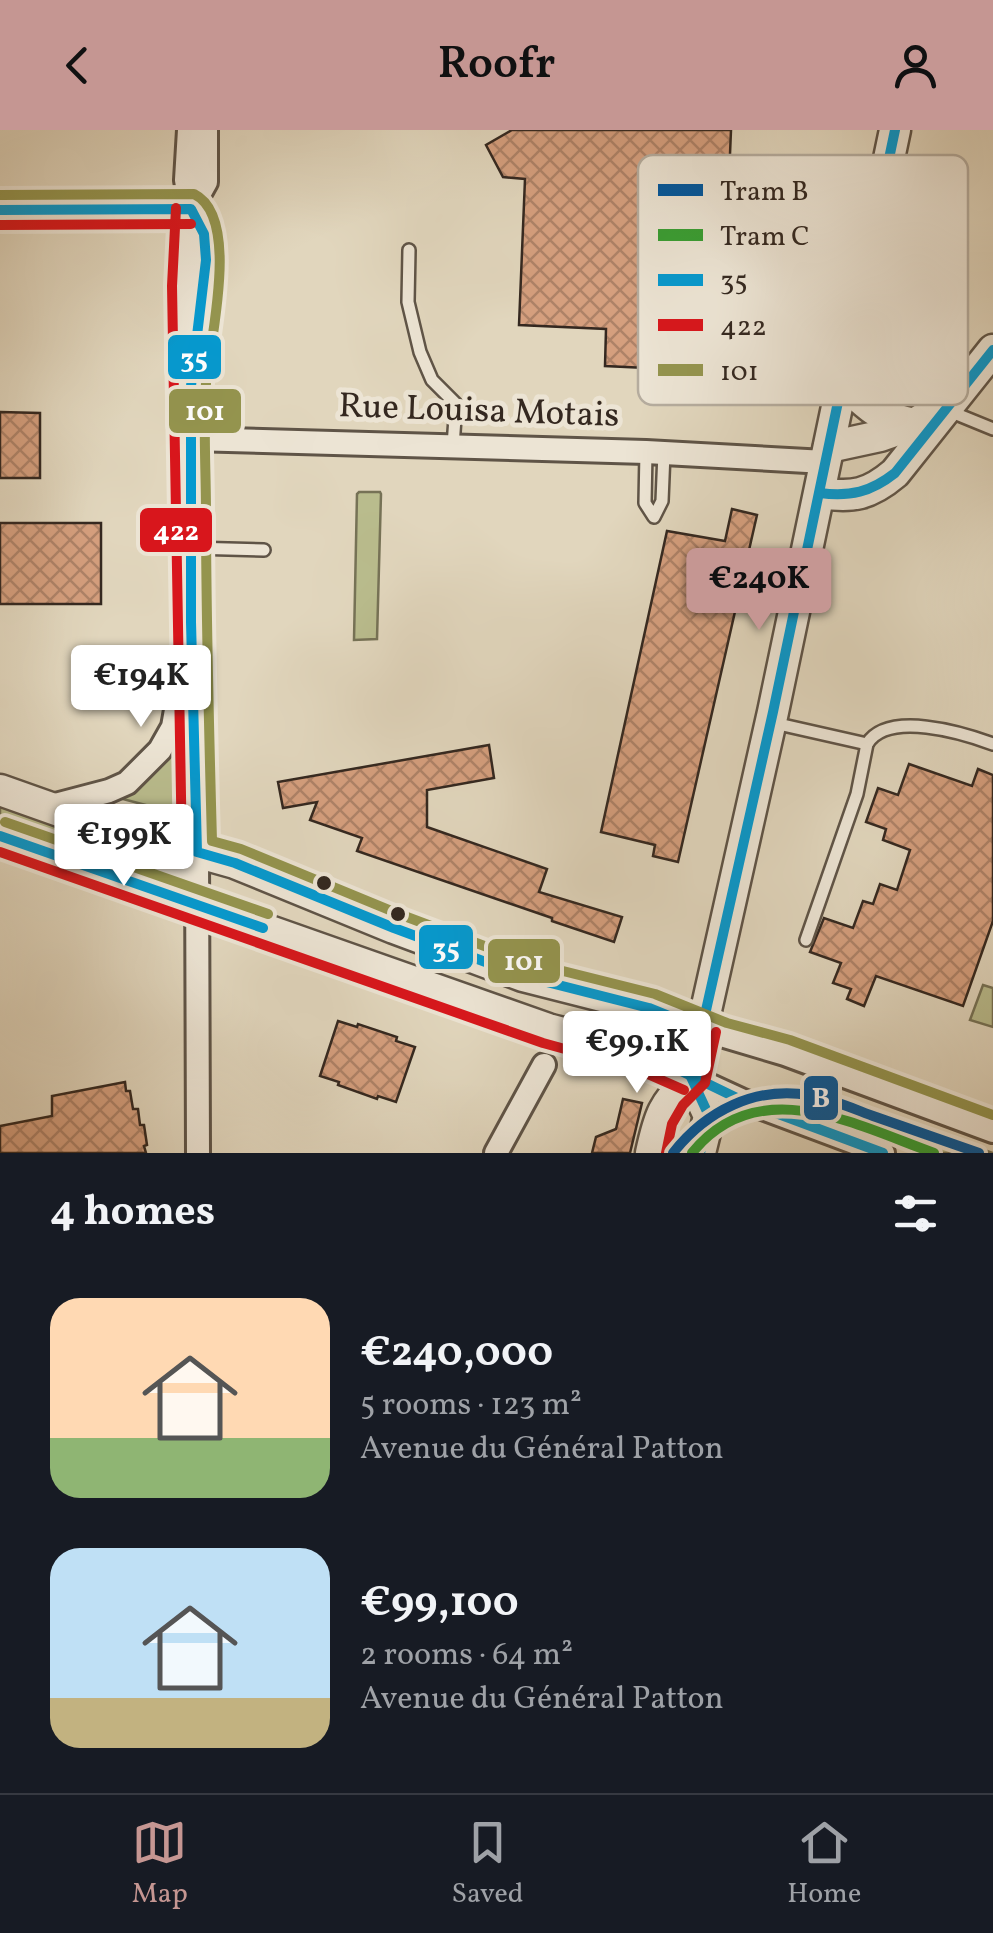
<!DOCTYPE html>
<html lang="en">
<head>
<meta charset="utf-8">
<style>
  :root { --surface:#171b24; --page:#20242c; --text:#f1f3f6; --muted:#9ea1a6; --line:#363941; --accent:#c59692 }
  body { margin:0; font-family:Vollkorn,serif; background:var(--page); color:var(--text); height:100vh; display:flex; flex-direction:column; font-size:38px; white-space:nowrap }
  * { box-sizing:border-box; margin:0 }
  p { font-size:32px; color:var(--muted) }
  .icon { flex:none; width:55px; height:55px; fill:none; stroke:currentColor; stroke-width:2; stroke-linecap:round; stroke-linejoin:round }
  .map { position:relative; height:1023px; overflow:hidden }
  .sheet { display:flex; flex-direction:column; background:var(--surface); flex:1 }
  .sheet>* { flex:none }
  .price { position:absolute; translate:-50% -85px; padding:0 22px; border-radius:10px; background:#fff; color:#222; font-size:32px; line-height:65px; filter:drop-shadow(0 2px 5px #0008) }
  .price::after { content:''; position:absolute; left:50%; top:60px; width:30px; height:22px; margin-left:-15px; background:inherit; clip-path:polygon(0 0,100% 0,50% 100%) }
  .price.current { background:var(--accent); color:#111 }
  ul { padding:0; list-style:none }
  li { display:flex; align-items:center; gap:30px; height:250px; padding:0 50px }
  li span { display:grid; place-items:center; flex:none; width:280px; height:200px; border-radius:30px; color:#555 }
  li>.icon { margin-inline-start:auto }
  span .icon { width:120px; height:120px; fill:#fffc; stroke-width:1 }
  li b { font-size:42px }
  h2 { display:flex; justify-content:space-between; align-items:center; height:120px; padding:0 50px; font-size:42px }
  header { display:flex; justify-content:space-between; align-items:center; height:130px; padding:0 50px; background:var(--accent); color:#111; font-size:45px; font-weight:600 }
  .dock { display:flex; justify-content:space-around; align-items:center; height:140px; border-top:2px solid var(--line); background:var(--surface); font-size:28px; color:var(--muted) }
  .dock a { display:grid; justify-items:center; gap:5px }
  .dock .current { color:var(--accent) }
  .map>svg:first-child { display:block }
</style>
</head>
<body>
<header><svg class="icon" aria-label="back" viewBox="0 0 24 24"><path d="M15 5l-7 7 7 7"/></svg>Roofr<svg class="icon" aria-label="person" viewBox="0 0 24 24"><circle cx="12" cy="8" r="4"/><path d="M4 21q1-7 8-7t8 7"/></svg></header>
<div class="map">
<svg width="993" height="1023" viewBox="0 0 993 1023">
  <defs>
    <pattern id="park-tufts" width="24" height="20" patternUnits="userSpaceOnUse" patternTransform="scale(2.5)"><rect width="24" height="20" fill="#b9bc8d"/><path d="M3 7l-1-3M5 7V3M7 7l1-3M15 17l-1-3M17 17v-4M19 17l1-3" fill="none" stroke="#979973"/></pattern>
    <pattern id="building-cross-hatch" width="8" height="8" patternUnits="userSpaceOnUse" patternTransform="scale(2.5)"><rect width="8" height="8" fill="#d59f7e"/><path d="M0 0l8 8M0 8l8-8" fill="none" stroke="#ae8267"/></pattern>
  </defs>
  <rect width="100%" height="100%" fill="#e1d6bd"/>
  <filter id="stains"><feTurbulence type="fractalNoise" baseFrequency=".002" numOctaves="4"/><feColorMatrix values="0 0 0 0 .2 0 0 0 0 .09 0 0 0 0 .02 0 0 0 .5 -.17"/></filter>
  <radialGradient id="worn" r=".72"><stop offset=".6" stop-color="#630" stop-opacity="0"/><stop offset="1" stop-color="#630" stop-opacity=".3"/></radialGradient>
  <g fill="#b9bc8d" stroke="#767256" stroke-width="2.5">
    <polygon points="359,362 380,362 381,364 377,509 354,510 357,364"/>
    <polygon points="175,613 180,616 178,678 157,678 119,668 148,649"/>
    <polygon points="0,673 70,700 67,706 0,688"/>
    <polygon points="771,957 814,960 993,1023 927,1023 773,969 768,964"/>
  </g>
  <polygon fill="url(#park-tufts)" stroke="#767256" stroke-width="2.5" points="983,855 993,858 993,897 970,890"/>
  <g fill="url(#building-cross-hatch)" stroke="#342820" stroke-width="2.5">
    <polygon points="512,0 731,0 723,192 712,192 710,241 605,236 606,199 519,195 525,49 503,47 486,15"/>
    <polygon points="0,282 40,283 40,348 0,348"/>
    <polygon points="732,379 757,385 678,732 653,726 655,715 601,702 667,401 725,411"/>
    <rect x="0" y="393" width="101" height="81"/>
    <polygon points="489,615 494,648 427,660 427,697 547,739 539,762 622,787 614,812 552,791 552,788 357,721 362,708 310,690 317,672 283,678 278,652"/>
    <polygon points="909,634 972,656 978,639 993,645 993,791 963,876 876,846 864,876 847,869 851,859 833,853 841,833 810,822 824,788 853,798 863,771 873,774 880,754 897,760 910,720 883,710 886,699 866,692 878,658 898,665"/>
    <polygon points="338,891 357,897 358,894 397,907 396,911 415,917 396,972 378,966 377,969 338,955 339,952 320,946"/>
    <polygon points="125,952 126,961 130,961 133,979 138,979 140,995 144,995 147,1015 144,1016 146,1023 0,1023 0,996 52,986 52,966"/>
    <polygon points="623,969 642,973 630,1023 592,1023 596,1007 616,999"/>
  </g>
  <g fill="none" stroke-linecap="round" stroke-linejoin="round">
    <g stroke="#5f5447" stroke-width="16">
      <g id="service">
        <polyline points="409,120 408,172 420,222 432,250 456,274 453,316"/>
        <polyline points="949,281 993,299"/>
        <polyline points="646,322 645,373 654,387 662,371 664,323"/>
        <polyline points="191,418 264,420"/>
        <polyline points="774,593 867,614"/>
        <path d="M806 810 857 664 867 614C888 580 963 603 993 614"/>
      </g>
    </g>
    <g stroke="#5f5447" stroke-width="28">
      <g id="minor">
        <polyline points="189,0 186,50 191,79 187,112 191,256 191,492 197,722 198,1023"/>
        <polyline points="191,79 204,104 206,130 200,187"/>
        <polyline points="191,79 206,52 206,0"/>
        <polyline points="0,80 191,79"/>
        <polyline points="191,309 646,322 825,332"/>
        <polyline points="48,677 109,661 127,653 160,620 173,597 183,540"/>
        <polyline points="701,899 785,924 993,1001"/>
        <polyline points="691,947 741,970 883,1023"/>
        <polyline points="496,1023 544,935"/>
      </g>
    </g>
    <g stroke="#5f5447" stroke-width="35">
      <g id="tertiary">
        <path d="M842 251C870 278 876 286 914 294"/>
        <polyline points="829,317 880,306 914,294 940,278"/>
        <path d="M820 363C853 368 869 365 895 343L993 220"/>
        <polyline points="0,660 96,694 235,733 394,798 523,846 649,878 701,899"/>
        <path d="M0 706 548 899C595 912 648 922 691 947"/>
        <path d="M122 727 180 744C192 743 195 734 197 722"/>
        <polyline points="691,947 709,986 700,1023"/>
        <path d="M651 1023C659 986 663 974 691 947L773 582 895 0"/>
      </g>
    </g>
    <use href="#service" stroke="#ece4d4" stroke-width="11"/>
    <use href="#minor" stroke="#ece4d4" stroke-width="22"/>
    <use href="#tertiary" stroke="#ece4d4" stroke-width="30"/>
    <g stroke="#ece4d4" stroke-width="18">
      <g id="bus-1">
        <polyline points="0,80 191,79 204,104 206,130 191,256 191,492 197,722 235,733 394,798 523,846 649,878 701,899"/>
        <path d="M820 363C850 367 871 362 895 343L993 220"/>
        <polyline points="0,706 263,798"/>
        <polyline points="654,931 675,938 741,970 883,1023"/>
        <polyline points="700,1023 709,986 691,947 773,582 895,0"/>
      </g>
    </g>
    <g stroke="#ece4d4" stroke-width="18">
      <g id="bus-2">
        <polyline points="176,78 172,156 182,722"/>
        <polyline points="0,95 191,94"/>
        <polyline points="0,722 543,913 634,938 684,960"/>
        <polyline points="666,1023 672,994 683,975 705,953 716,902"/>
      </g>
    </g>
    <g stroke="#ece4d4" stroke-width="18">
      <g id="bus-3">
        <path d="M0 65 194 64C241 87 210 210 206 253 203 295 206 340 206 382 206 492 209 601 212 711L241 719 399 784 527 832 655 864 727 893 790 910 993 985"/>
        <polyline points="5,692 268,784"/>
      </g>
    </g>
    <use href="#bus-1" stroke="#0599cf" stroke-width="10"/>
    <use href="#bus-2" stroke="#d8161c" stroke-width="10"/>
    <use href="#bus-3" stroke="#94944e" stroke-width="10"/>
    <g stroke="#ece4d4" stroke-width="18">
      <path id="tram-1" d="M673 1023C706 981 755 956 809 965 832 969 854 979 876 987 910 999 945 1011 979 1023"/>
    </g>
    <g stroke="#ece4d4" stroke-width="18">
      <path id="tram-2" d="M692 1023C758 941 856 995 934 1023"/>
    </g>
    <use href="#tram-1" stroke="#00569d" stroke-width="10"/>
    <use href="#tram-2" stroke="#379e32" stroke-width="10"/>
  </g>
  <g fill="#342820" stroke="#ece4d4" stroke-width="4">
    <circle cx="324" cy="753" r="9"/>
    <circle cx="398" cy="784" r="9"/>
  </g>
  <g text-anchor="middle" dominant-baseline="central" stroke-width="10" stroke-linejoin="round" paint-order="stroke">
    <g font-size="35" fill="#342820" stroke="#ece4d4">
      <text transform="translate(479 282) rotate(2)">Rue Louisa Motais</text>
    </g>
  </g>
  <rect x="638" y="25" width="330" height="250" rx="15" fill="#ece4d4" stroke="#b5ac9e" stroke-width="2.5"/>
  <rect x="658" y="54" width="45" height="12" fill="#00569d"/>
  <rect x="658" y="99" width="45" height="12" fill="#379e32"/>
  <rect x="658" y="144" width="45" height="12" fill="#0599cf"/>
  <rect x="658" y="189" width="45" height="12" fill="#d8161c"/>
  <rect x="658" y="234" width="45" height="12" fill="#94944e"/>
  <g font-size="28" fill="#342820">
    <text x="720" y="70">Tram B</text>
    <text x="720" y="115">Tram C</text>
    <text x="720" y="160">35</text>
    <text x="720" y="205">422</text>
    <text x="720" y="250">101</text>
  </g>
  <g stroke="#ece4d4" stroke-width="4">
    <rect x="166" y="203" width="57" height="48" rx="10" fill="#0599cf"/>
    <rect x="167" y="257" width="76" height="48" rx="10" fill="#94944e"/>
    <rect x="138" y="376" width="76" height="48" rx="10" fill="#d8161c"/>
    <rect x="417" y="793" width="58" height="48" rx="10" fill="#0599cf"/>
    <rect x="486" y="807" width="76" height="48" rx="10" fill="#94944e"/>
    <rect x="802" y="944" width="38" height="48" rx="10" fill="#00569d"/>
  </g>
  <g font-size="28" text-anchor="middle" font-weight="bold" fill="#fff">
    <text x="194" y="237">35</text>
    <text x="205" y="290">101</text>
    <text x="176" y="410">422</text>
    <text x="446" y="827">35</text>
    <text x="524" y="840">101</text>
    <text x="821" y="977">B</text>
  </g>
  <rect width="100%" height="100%" filter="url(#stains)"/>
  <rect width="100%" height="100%" fill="url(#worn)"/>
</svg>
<b class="price current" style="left:759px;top:503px">€240K</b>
<b class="price" style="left:141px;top:600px">€194K</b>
<b class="price" style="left:124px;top:759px">€199K</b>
<b class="price" style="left:637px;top:966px">€99.1K</b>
</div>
<section class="sheet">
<h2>4 homes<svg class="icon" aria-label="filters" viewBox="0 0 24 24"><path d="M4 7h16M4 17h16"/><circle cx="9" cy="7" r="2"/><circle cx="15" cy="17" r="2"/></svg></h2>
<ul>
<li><span style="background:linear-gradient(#ffd9b3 70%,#8fb573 0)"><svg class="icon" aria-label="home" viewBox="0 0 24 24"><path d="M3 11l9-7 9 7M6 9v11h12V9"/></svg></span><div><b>€240,000</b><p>5 rooms · 123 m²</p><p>Avenue du Général Patton</p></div></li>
<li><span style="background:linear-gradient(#bfe0f5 75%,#c2b280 0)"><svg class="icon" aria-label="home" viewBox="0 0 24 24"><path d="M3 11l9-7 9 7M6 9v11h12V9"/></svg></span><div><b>€99,100</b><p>2 rooms · 64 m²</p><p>Avenue du Général Patton</p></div></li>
</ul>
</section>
<nav class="dock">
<a class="current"><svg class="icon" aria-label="map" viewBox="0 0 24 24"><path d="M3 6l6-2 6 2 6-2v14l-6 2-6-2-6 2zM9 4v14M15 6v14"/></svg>Map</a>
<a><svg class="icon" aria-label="saved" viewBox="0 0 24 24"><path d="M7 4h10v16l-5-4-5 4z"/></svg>Saved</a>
<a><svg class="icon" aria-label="home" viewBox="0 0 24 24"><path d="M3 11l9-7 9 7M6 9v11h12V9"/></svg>Home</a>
</nav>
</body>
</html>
